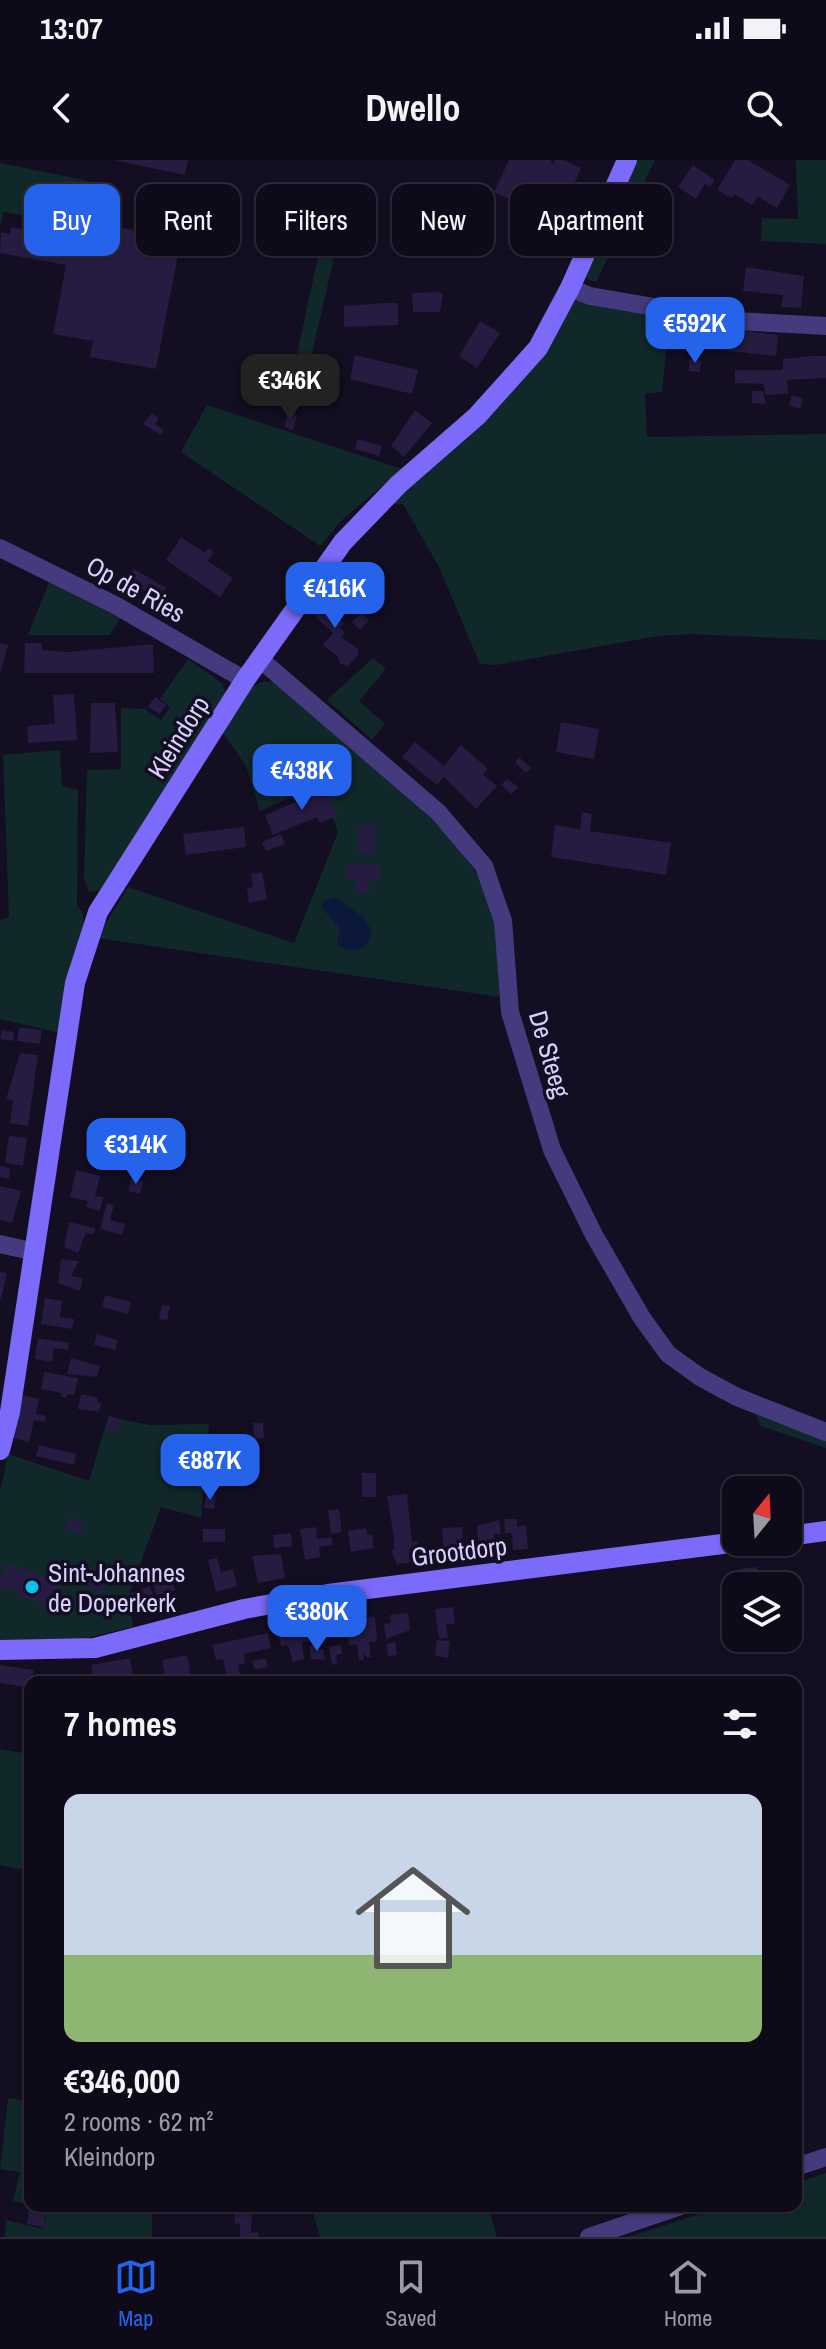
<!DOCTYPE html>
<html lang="en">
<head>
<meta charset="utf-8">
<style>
  :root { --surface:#0e0a19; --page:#171322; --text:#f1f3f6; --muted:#9b9aa2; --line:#2e2b38; --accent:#2563eb }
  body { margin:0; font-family:"Archivo Narrow",sans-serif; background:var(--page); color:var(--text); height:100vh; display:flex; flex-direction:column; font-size:30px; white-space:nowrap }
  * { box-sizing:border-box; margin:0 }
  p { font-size:26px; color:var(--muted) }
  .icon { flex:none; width:44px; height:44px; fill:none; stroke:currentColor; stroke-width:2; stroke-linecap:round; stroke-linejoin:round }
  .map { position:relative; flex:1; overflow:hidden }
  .drawer { position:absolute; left:24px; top:1516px; width:778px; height:536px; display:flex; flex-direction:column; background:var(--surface); border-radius:16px; box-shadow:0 2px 6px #0004,0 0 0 2px var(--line) }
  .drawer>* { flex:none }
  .hud { position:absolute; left:24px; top:24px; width:778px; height:72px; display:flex; gap:16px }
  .needle { width:52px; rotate:18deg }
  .tools { position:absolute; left:722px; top:1316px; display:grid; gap:16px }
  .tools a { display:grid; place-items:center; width:80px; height:80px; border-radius:16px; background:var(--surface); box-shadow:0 2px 6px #0004,0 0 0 2px var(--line); font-size:40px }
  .price { position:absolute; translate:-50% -68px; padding:0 18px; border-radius:16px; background:var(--accent); color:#fff; font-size:26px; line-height:52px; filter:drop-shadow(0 2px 4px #0008) }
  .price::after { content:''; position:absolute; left:50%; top:48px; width:24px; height:18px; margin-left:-12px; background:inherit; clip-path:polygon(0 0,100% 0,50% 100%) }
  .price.on { background:#222; color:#fff }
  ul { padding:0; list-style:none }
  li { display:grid; align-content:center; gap:16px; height:424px; padding:0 40px }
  li span { display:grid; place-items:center; height:248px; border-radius:16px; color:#555 }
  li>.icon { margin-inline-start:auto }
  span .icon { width:144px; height:144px; fill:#fffc; stroke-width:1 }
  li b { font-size:34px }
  h2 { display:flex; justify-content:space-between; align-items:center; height:96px; padding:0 40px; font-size:34px }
  .pill { padding:0 28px; border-radius:16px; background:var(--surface); box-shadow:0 2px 6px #0004,0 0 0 2px var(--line); font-size:28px; line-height:72px }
  .pill.on { background:var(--accent); color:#fff }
  .status { display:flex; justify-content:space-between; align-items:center; height:56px; padding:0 40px; background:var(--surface); direction:ltr }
  .status svg { height:22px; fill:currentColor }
  header { display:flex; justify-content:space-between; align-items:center; height:104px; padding:0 40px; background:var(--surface); font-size:36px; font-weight:700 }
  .tabs { display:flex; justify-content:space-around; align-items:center; height:112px; border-top:2px solid var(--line); background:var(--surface); font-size:22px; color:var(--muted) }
  .tabs a { display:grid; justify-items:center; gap:4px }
  .tabs .on { color:var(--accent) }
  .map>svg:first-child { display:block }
</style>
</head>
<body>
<div class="status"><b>13:07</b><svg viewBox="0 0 49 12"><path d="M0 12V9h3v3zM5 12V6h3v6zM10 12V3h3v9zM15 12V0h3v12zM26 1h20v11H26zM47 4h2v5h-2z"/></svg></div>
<header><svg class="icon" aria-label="back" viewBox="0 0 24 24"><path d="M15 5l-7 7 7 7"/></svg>Dwello<svg class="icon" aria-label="search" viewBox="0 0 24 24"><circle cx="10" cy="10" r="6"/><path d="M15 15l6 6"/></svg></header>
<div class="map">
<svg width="826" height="2077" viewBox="0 0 826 2077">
  <rect width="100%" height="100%" fill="#130e21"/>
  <g fill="#11282a">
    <polygon points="634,0 655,0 596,122 585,118 584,111"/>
    <polygon points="796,0 826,0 826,84 761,81 762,58 798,59"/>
    <polygon points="0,3 89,21 81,56 74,55 70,75 25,67 26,56 4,52 0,66"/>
    <polygon points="332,60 342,63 307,215 293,213 323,74 327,63"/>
    <polygon points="588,139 670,151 662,232 645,234 647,277 826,274 826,480 691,474 658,476 496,505 480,504 439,407 403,344 389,344 569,142"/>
    <polygon points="207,245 402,309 342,360 320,386 181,292"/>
    <polygon points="49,422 120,458 110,475 28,475"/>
    <polygon points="373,498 386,509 359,541 385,564 372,580 327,540"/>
    <polygon points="188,499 222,523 226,533 102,730 89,732 84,719 87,610 121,609 121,548 145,549 161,560 170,547 160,539"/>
    <path d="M265 521 274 522C330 571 467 671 489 739 499 768 496 806 500 837L97 778 128 727 294 783 338 672 320 624 260 651 246 606 221 570 251 527Z"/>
    <polygon points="60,590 62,626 78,630 77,745 83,754 84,766 60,873 0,859 0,760 9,757 3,595"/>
    <polygon points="755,1254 826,1280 826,1288 761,1266"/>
    <polygon points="108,1257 150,1265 209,1264 201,1358 161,1347 128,1437 133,1467 77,1480 0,1480 0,1331 8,1294 89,1321"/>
    <polygon points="30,1588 30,1711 0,1705 0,1589 28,1594"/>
    <polygon points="8,1938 30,1941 30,2045 13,2041 20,2012 0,2009"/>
    <polygon points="826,2013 826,2077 628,2077 724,2046 796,2046 796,2023"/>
    <polygon points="36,2046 152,2046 152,2077 5,2077 6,2060 43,2069 48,2049"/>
    <polygon points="311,2046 488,2046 497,2077 320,2077"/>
  </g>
  <path fill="#0b183c" d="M336 737 363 757 371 769C372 789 352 797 337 784L340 768 321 747 323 741Z"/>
  <g fill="#261b41">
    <polygon points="114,0 188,0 185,15"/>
    <polygon points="509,0 551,0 552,5 555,0 564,0 581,8 542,96 514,80 532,49 494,32"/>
    <polygon points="735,0 748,0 790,25 777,48 758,37 752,45 734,34 732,38 717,30"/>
    <polygon points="693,5 715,20 710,27 705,24 696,39 678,27"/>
    <polygon points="75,59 181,79 156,209 90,197 93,181 53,174 66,105 0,93 1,72 10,74 11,67 71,78"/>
    <polygon points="746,107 804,116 801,148 781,147 783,135 743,131"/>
    <polygon points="440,132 443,135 440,152 413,152 412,133"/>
    <polygon points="384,143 398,143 398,165 344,167 344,146"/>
    <polygon points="480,161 500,173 477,208 459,196"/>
    <polygon points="705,166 778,175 776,196 718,190 718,185 704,184"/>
    <polygon points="355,195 418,210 412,234 350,219"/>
    <polygon points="811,196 826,196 826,218 787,220 788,234 765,235 764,224 735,223 735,210 783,210 783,199"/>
    <polygon points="689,199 701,200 700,212 689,211"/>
    <polygon points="319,222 334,226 332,235 317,232"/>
    <polygon points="752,231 763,231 766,244 752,243"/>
    <polygon points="792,235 803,239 800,249 789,245"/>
    <polygon points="415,250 432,263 404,297 391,286"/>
    <polygon points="152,253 159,258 155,264 164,270 161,275 143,264"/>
    <polygon points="288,253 297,256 293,270 284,267"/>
    <polygon points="358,279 382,286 379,296 355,289"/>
    <polygon points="181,377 205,393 208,388 214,392 208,401 233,418 220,437 166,400"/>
    <polygon points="134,409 166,428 159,439 127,421"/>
    <polygon points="326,433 341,445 334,455 344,463 339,468 345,473 341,477 358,489 358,495 348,506 340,504 338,497 323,485 333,473 311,452"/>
    <polygon points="361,453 369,460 360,470 352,462"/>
    <polygon points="0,483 8,485 1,511 0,511"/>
    <polygon points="25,483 42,483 42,490 67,492 153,484 154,513 24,513"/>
    <polygon points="74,534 77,580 28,583 27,566 55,564 53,535"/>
    <polygon points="155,537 166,545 160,554 148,547"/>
    <polygon points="91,543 115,543 118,592 90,593"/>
    <polygon points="561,562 599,569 594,599 556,592"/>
    <polygon points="415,582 444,606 461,585 488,609 483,614 497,626 476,649 444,617 437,625 402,597"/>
    <polygon points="519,597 531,608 526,613 515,602"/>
    <polygon points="507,619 519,627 511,634 501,625"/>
    <polygon points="326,629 337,656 320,663 317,657 273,675 265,655"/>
    <polygon points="582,652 592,654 590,671 671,683 666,715 551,697 555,665 580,669"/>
    <polygon points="359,664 376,665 375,694 358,693"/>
    <polygon points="244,667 246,687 186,695 183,674"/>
    <polygon points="281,674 285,684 266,691 262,682"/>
    <polygon points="346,704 379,704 379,720 369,720 369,732 356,732 356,720 346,720"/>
    <polygon points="262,712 267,739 249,743 247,728 253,727 251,714"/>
    <polygon points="19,867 42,870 40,884 17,881"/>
    <polygon points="2,870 14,872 13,881 0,879"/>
    <polygon points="20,893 38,895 28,966 10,963 13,940 6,939"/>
    <polygon points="9,976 27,978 23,1006 5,1003"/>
    <polygon points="0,1006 10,1008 9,1019 0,1017"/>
    <polygon points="76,1010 100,1016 95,1036 103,1037 100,1051 86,1047 88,1041 70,1037"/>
    <polygon points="131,1019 143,1022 140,1034 128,1031"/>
    <polygon points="0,1026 21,1031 12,1063 0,1060"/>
    <polygon points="107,1043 114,1045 110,1060 125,1064 122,1075 100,1069"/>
    <polygon points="69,1062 95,1068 94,1074 86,1073 78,1093 64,1087"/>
    <polygon points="61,1099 79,1101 71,1116 83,1118 80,1131 58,1123"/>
    <polygon points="0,1112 7,1113 1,1139 0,1139"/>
    <polygon points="105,1135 131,1142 128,1154 102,1147"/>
    <polygon points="45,1138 62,1141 60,1157 74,1159 72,1169 41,1164"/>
    <polygon points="162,1145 170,1146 167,1160 159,1159"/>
    <polygon points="97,1174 118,1180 115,1190 94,1185"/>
    <polygon points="38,1178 69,1183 68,1190 54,1188 52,1202 35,1199"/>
    <polygon points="71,1198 100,1206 97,1217 67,1214"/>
    <polygon points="44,1212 78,1218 74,1235 67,1234 66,1238 61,1237 62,1233 41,1229"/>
    <polygon points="81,1234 98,1238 97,1242 101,1243 99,1252 78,1249"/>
    <polygon points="22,1235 39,1239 36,1254 46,1256 45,1262 34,1260 29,1282 13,1278"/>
    <polygon points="109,1256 120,1259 117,1272 106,1270"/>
    <polygon points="253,1263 263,1263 264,1278 254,1279"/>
    <polygon points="39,1285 76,1294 74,1305 36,1296"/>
    <rect x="362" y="1313" width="14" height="24"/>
    <polygon points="206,1334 216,1335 214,1349 204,1348"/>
    <polygon points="407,1334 412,1382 418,1381 420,1401 397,1404 391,1390 394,1390 394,1377 387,1336"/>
    <polygon points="339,1349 342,1372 331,1374 328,1350"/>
    <polygon points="69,1357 84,1363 80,1374 65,1368"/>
    <polygon points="504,1359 517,1359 517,1367 526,1365 528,1389 513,1390 512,1373 505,1373"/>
    <polygon points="499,1360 501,1374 494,1374 495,1390 479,1391 477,1366"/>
    <polygon points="316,1367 317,1379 331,1377 333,1385 319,1387 320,1397 305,1400 300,1369"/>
    <polygon points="462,1367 464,1393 444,1394 442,1368"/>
    <polygon points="366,1368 367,1375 372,1374 374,1388 351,1392 348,1371"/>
    <rect x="203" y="1369" width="22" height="13"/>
    <polygon points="291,1373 292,1386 274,1388 273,1375"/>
    <polygon points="281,1394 285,1418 258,1423 252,1396"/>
    <polygon points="217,1398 221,1412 233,1409 237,1426 216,1432 208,1400"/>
    <polygon points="7,1403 62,1422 59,1428 66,1436 54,1453 42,1448 44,1443 19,1437 20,1434 9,1429 4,1427 0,1433 0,1419"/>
    <polygon points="757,1407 758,1422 740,1425 739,1409"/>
    <polygon points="172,1417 175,1431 156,1435 153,1421"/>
    <polygon points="89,1418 104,1419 102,1436 118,1437 116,1454 95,1452 97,1429 88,1428"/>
    <polygon points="150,1426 157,1448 130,1454 126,1435"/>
    <polygon points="453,1447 455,1464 446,1464 448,1477 439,1479 435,1449"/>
    <polygon points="408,1453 410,1470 386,1479 384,1464 391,1463 390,1455"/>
    <polygon points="375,1457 377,1481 369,1482 371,1497 366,1497 363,1491 364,1500 359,1500 357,1484 349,1485 348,1476 320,1479 318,1464"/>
    <polygon points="307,1466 310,1481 302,1482 304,1499 293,1502 288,1485 281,1486 279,1471"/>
    <polygon points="268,1473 271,1488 244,1494 245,1504 238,1505 241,1521 235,1522 233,1514 227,1516 223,1499 216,1500 212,1485"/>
    <polygon points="437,1480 450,1481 448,1498 435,1496"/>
    <polygon points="395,1482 397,1495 388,1496 386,1484"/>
    <polygon points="316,1485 316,1490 323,1489 325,1500 311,1499 309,1486"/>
    <polygon points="341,1485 342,1494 336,1495 337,1504 332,1505 329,1487"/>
    <polygon points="187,1495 192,1522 166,1522 162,1500"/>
    <polygon points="130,1498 134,1522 119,1522 117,1516 94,1520 91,1505"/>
    <polygon points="266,1498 268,1507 255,1510 252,1501"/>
    <polygon points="0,1505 34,1510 30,1528 0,1523"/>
    <polygon points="234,2046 252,2046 251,2073 258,2072 259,2077 240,2077 240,2063 235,2064"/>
    <polygon points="29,2051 46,2054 43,2067 27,2064"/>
  </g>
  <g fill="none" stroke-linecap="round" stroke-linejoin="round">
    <g stroke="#443a7e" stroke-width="18">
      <polyline points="570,128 590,136 736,161 826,166"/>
      <polyline points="0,388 115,445 245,520"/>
      <polyline points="261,500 438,652 484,706 503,761 510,852 552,990 594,1075 642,1158 668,1194 700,1217 737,1237 826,1272"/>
      <polyline points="0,1084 35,1092"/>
      <polyline points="796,2007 826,1997"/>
      <polyline points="589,2077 681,2046"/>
    </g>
    <g stroke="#7c6afa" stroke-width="20">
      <polyline points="0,1290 10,1252 75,823 98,752 245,520 343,382 399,324 477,256 538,188 570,128 627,0"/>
      <polyline points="788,1376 826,1371"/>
      <polyline points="0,1490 95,1488 244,1449 328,1434 738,1382"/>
    </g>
  </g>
  <circle fill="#09c0f0" stroke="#130e21" stroke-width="3" cx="32" cy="1427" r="8"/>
  <g text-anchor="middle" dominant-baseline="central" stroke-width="7" stroke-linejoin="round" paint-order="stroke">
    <g font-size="26" fill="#d9cffd" stroke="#130e21">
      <text transform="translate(136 429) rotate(29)">Op de Ries</text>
      <text transform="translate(178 577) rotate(-58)">Kleindorp</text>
      <text transform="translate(550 894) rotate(74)">De Steeg</text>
      <text transform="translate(459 1391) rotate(-7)">Grootdorp</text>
    </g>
    <g font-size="26" fill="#d9cffd" stroke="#130e21" text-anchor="start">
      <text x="48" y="1412">Sint-Johannes<tspan x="48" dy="30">de Doperkerk</tspan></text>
    </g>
  </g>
</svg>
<div class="tools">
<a><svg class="needle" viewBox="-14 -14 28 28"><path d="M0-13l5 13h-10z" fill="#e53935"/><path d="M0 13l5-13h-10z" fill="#9b9aa2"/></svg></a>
<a><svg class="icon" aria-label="layers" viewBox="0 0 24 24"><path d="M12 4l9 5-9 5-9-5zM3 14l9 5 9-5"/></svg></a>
</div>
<b class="price" style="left:695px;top:205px">€592K</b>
<b class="price on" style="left:290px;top:262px">€346K</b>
<b class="price" style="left:335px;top:470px">€416K</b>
<b class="price" style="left:302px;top:652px">€438K</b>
<b class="price" style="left:136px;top:1026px">€314K</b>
<b class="price" style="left:210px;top:1342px">€887K</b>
<b class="price" style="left:317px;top:1493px">€380K</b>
<div class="hud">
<a class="pill on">Buy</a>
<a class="pill">Rent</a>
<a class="pill">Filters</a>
<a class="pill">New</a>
<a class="pill">Apartment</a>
</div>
<section class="drawer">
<h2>7 homes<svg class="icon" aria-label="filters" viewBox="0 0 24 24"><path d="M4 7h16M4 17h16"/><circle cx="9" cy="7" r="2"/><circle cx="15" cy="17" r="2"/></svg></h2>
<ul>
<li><span style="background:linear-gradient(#c9d6e8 65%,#8fb573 0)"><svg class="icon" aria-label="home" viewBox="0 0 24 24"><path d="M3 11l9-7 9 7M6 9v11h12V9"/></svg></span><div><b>€346,000</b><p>2 rooms · 62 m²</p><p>Kleindorp</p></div></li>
</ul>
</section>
</div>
<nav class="tabs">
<a class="on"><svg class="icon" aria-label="map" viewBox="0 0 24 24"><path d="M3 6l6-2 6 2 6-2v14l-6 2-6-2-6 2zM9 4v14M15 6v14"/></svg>Map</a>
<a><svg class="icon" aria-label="saved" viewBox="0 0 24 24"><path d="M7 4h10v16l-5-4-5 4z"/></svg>Saved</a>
<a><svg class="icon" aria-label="home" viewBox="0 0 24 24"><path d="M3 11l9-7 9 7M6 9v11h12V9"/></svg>Home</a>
</nav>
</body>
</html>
